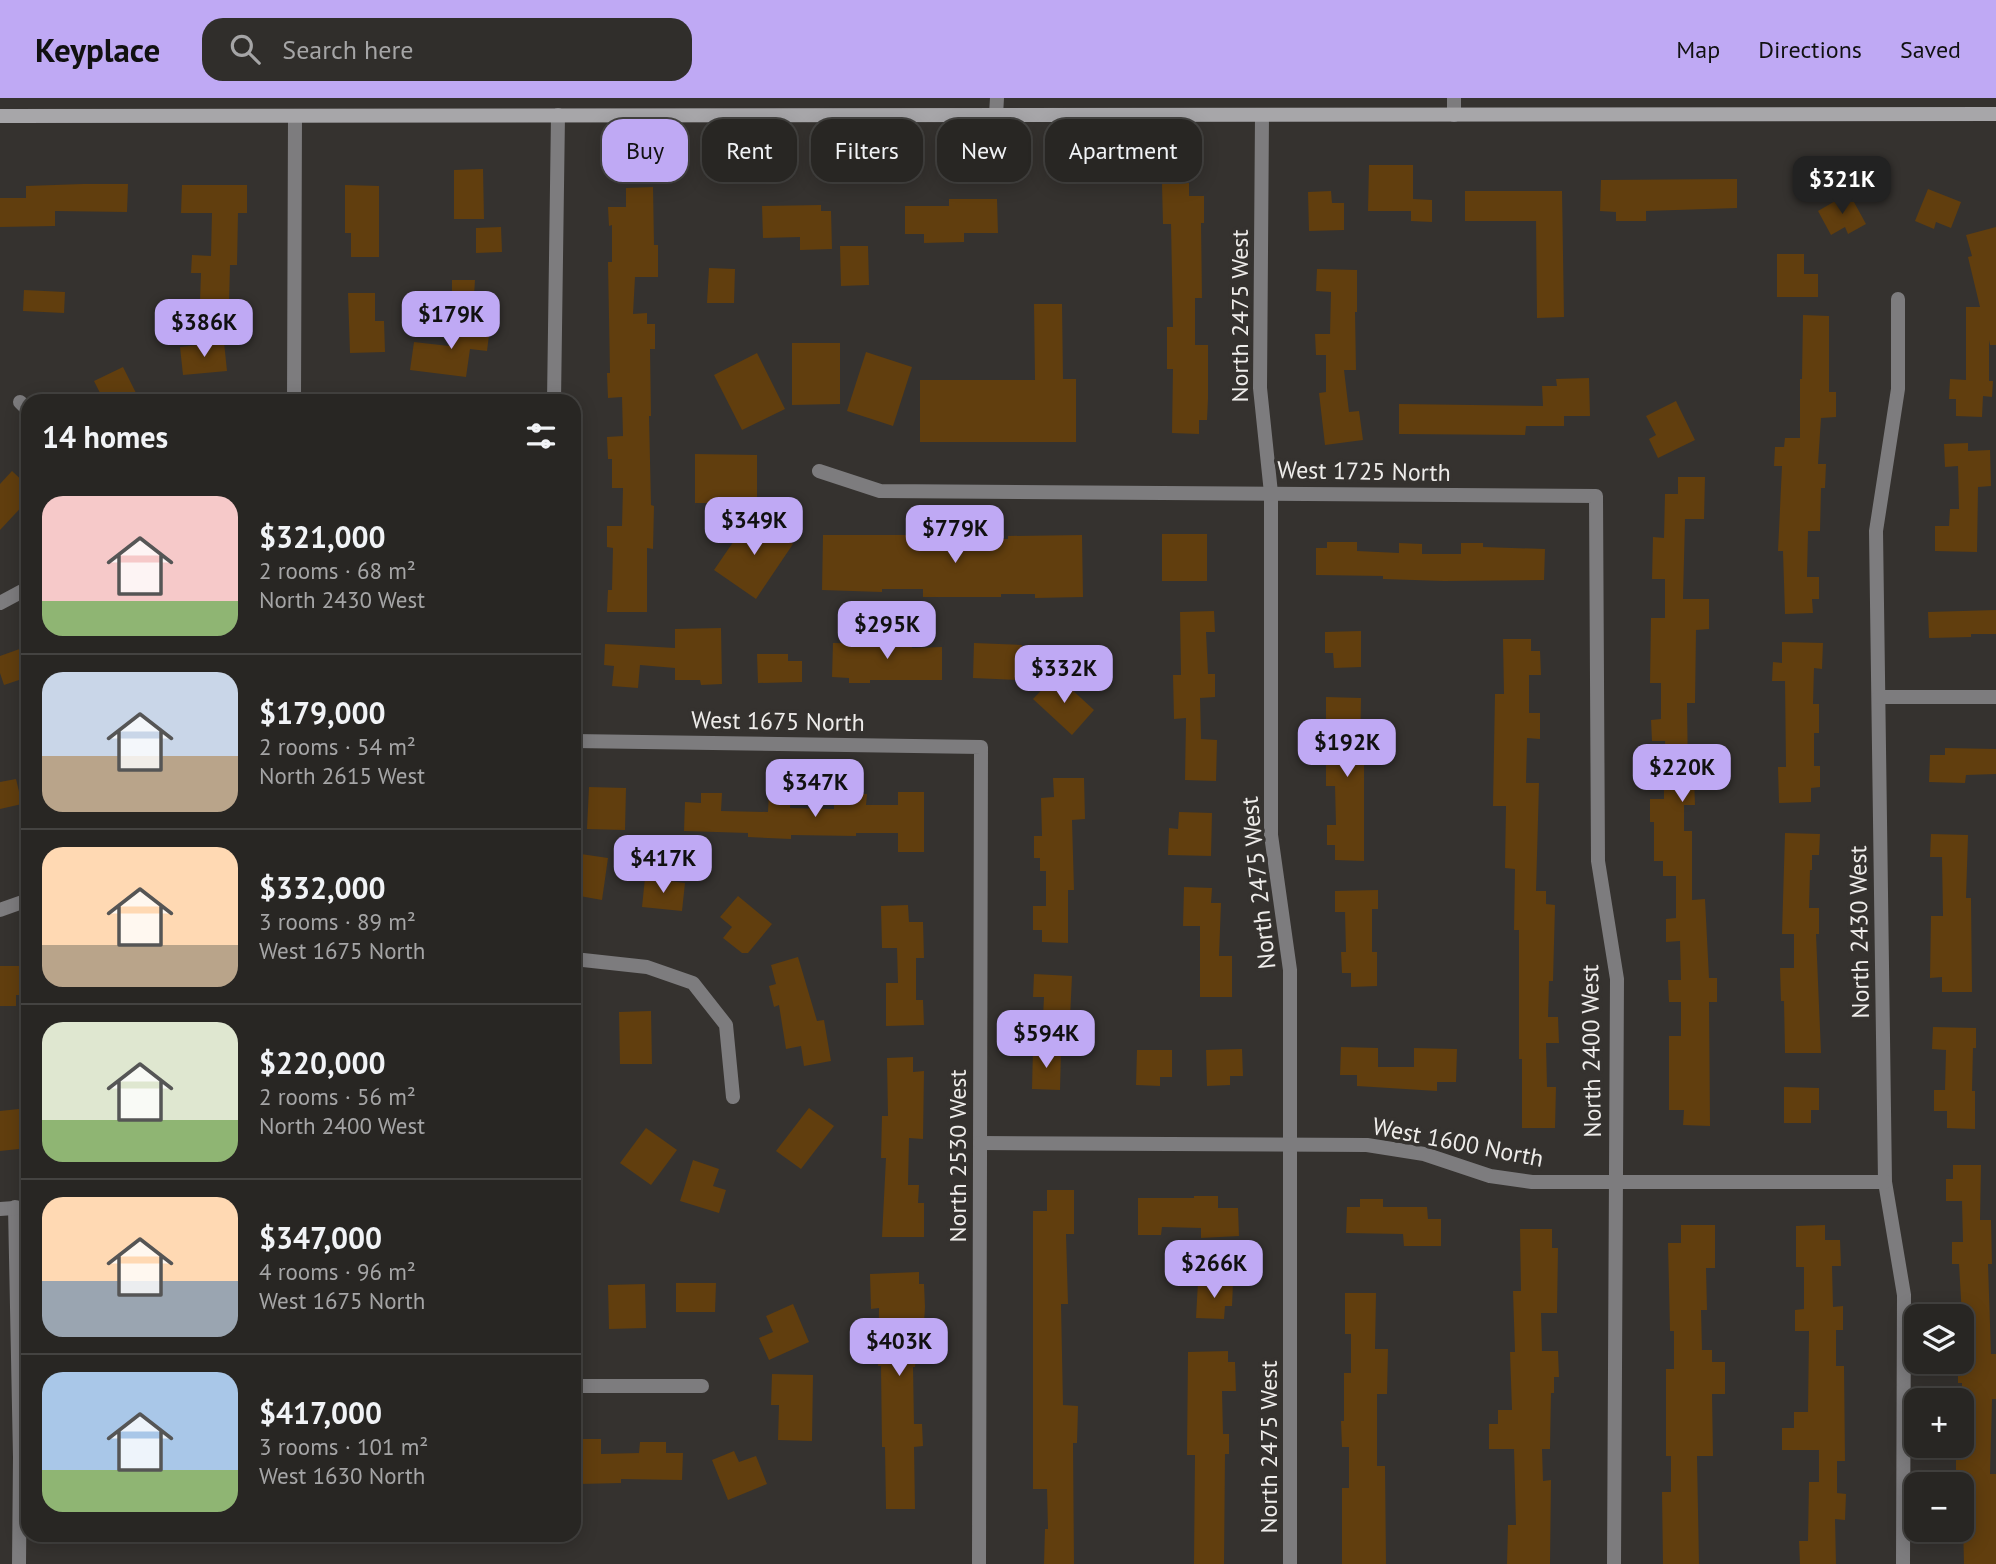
<!DOCTYPE html>
<html lang="en">
<head>
<meta charset="utf-8">
<style>
  :root { --surface:#282623; --page:#302e2b; --text:#f1f3f6; --muted:#a5a5a6; --line:#444341; --accent:#bfa9f4 }
  body { margin:0; font-family:"PT Sans",sans-serif; background:var(--page); color:var(--text); height:100vh; display:flex; flex-direction:column; font-size:26px; white-space:nowrap }
  * { box-sizing:border-box; margin:0 }
  p { font-size:23px; color:var(--muted) }
  .icon { flex:none; width:38px; height:38px; fill:none; stroke:currentColor; stroke-width:2; stroke-linecap:round; stroke-linejoin:round }
  .map { position:relative; flex:1; overflow:hidden }
  .drawer { position:absolute; left:21px; top:296px; width:560px; height:1148px; display:flex; flex-direction:column; background:var(--surface); border-radius:21px; box-shadow:0 4px 18px #0003,0 0 0 2px var(--line) }
  .drawer>* { flex:none }
  .guide { position:absolute; left:602px; top:21px; width:665px; height:63px; display:flex; gap:14px }
  .tools { position:absolute; left:1904px; top:1206px; display:grid; gap:14px }
  .tools a { display:grid; place-items:center; width:70px; height:70px; border-radius:14px; background:var(--surface); box-shadow:0 4px 18px #0003,0 0 0 2px var(--line); font-size:35px }
  .price { position:absolute; translate:-50% -60px; padding:0 16px; border-radius:14px; background:var(--accent); color:#111; font-size:23px; line-height:46px; filter:drop-shadow(0 2px 4px #0008) }
  .price::after { content:''; position:absolute; left:50%; top:42px; width:21px; height:16px; margin-left:-10px; background:inherit; clip-path:polygon(0 0,100% 0,50% 100%) }
  .price.selected { background:#222; color:#fff }
  ul { padding:0; list-style:none }
  li { display:flex; align-items:center; gap:21px; height:175px; padding:0 21px }
  li+li { border-top:2px solid var(--line) }
  li span { display:grid; place-items:center; flex:none; width:196px; height:140px; border-radius:21px; color:#555 }
  li>.icon { margin-inline-start:auto }
  span .icon { width:84px; height:84px; fill:#fffc; stroke-width:1 }
  li b { font-size:30px }
  h2 { display:flex; justify-content:space-between; align-items:center; height:84px; padding:0 21px; font-size:30px }
  .tag { padding:0 24px; border-radius:21px; background:var(--surface); box-shadow:0 4px 18px #0003,0 0 0 2px var(--line); font-size:24px; line-height:63px }
  .tag.selected { background:var(--accent); color:#111 }
  header { display:flex; align-items:center; gap:42px; box-sizing:border-box; height:98px; padding:0 35px; background:var(--accent); color:#111 }
  header strong { font-size:33px }
  nav { display:flex; gap:38px; margin-inline-start:auto; font-size:24px }
  .search { width:490px; height:63px; background:var(--page); display:flex; align-items:center; gap:18px; box-sizing:border-box; padding:0 24px; border-radius:21px; color:var(--muted); font-size:26px }
  .map>svg:first-child { display:block }
</style>
</head>
<body>
<header>
<strong>Keyplace</strong>
<div class="search"><svg class="icon" aria-label="search" viewBox="0 0 24 24"><circle cx="10" cy="10" r="6"/><path d="M15 15l6 6"/></svg>Search here</div>
<nav><a>Map</a><a>Directions</a><a>Saved</a></nav>
</header>
<div class="map">
<svg width="1996" height="1466" viewBox="0 0 1996 1466">
  <rect width="100%" height="100%" fill="#35322f"/>
  <g fill="#613e0e">
    <polygon points="1369,67 1413,67 1413,101 1432,102 1432,124 1411,123 1411,113 1368,113"/>
    <polygon points="483,71 484,121 454,121 454,72"/>
    <polygon points="1737,81 1737,110 1646,113 1646,123 1616,123 1616,114 1600,113 1601,82"/>
    <polygon points="1189,85 1189,98 1204,98 1204,125 1201,125 1202,200 1195,200 1195,247 1208,247 1208,301 1207,322 1199,322 1199,336 1172,335 1173,271 1167,271 1167,229 1173,229 1171,126 1163,126 1162,86"/>
    <polygon points="83,86 128,86 127,114 55,113 55,128 0,129 0,100 26,100 26,88"/>
    <polygon points="182,87 247,87 247,115 238,115 237,167 230,167 229,205 200,204 201,175 191,175 192,157 211,158 212,115 181,115"/>
    <polygon points="345,87 379,88 379,159 351,159 351,135 345,135"/>
    <polygon points="653,89 654,147 658,147 658,179 635,179 633,216 647,215 647,226 655,226 655,251 650,251 651,318 649,318 651,407 654,408 653,451 647,450 647,514 607,514 608,492 612,492 613,450 607,449 607,428 622,428 623,390 612,390 612,361 608,361 607,339 623,338 622,299 608,300 607,275 610,275 608,164 612,164 612,127 609,128 608,109 626,109 626,90"/>
    <polygon points="1928,91 1961,104 1951,130 1936,124 1934,131 1915,123"/>
    <polygon points="1331,93 1332,105 1344,105 1344,132 1309,133 1308,94"/>
    <polygon points="1465,93 1562,93 1564,219 1537,220 1536,123 1465,123"/>
    <polygon points="1849,95 1866,126 1848,136 1845,129 1831,137 1818,113"/>
    <polygon points="949,101 997,101 998,135 964,135 964,144 924,145 924,136 905,136 905,108 949,108"/>
    <polygon points="821,107 821,113 831,113 832,151 800,152 800,139 763,140 762,108"/>
    <polygon points="501,129 502,154 476,155 476,130"/>
    <polygon points="1996,129 1996,247 1990,247 1989,242 1989,283 1993,283 1992,299 1983,298 1982,319 1956,318 1956,301 1949,301 1950,281 1966,282 1966,209 1980,209 1968,159 1972,158 1966,137"/>
    <polygon points="840,148 868,148 869,187 841,188"/>
    <polygon points="1777,156 1804,156 1804,176 1818,176 1818,199 1777,199"/>
    <polygon points="709,170 735,171 734,205 707,205"/>
    <polygon points="1317,171 1357,172 1357,214 1355,214 1356,272 1344,272 1349,314 1359,313 1363,342 1325,347 1319,295 1326,294 1326,257 1316,257 1315,236 1330,236 1331,194 1316,193"/>
    <polygon points="452,182 475,182 474,198 452,198"/>
    <polygon points="24,192 65,194 64,215 23,213"/>
    <polygon points="348,195 375,195 375,223 384,223 385,254 350,255"/>
    <polygon points="1034,206 1062,206 1063,281 1076,281 1076,344 920,344 920,282 1035,282"/>
    <polygon points="1803,217 1829,218 1829,294 1836,294 1836,319 1821,320 1818,366 1826,366 1825,390 1821,390 1820,433 1808,433 1807,479 1819,479 1819,501 1812,501 1813,515 1785,516 1783,453 1778,453 1782,368 1774,368 1775,349 1784,349 1785,340 1800,340 1800,281 1802,281"/>
    <polygon points="452,224 490,229 487,253 470,251 466,279 410,272 414,244 449,248"/>
    <polygon points="224,244 227,273 183,277 180,249"/>
    <polygon points="792,245 840,245 840,306 792,307"/>
    <polygon points="866,254 912,269 893,328 847,313"/>
    <polygon points="757,255 785,311 742,332 714,277"/>
    <polygon points="123,269 140,303 104,303 94,283"/>
    <polygon points="1589,280 1590,318 1564,318 1564,328 1526,328 1525,337 1399,336 1399,306 1543,308 1542,288 1557,288 1556,281"/>
    <polygon points="1676,303 1695,342 1658,360 1649,341 1656,337 1646,318"/>
    <polygon points="1968,345 1968,353 1990,352 1991,388 1978,389 1977,454 1935,453 1935,428 1949,428 1950,411 1959,411 1958,368 1945,369 1944,346"/>
    <polygon points="695,356 757,357 757,405 695,405"/>
    <polygon points="12,373 28,388 28,402 0,432 0,386"/>
    <polygon points="1678,379 1705,379 1704,421 1685,421 1683,501 1709,501 1709,531 1696,532 1695,605 1687,605 1688,680 1694,680 1695,707 1684,707 1684,733 1692,733 1692,802 1705,801 1709,880 1717,880 1717,904 1709,904 1710,1028 1683,1027 1684,1012 1669,1012 1669,938 1681,938 1681,904 1669,904 1668,882 1681,882 1680,843 1666,844 1666,821 1676,820 1676,778 1663,778 1663,763 1654,763 1654,724 1650,724 1650,701 1664,701 1664,680 1666,680 1665,643 1652,643 1651,622 1661,621 1661,585 1650,585 1651,520 1665,520 1665,481 1652,481 1653,439 1664,440 1665,396 1678,396"/>
    <polygon points="751,418 793,446 756,501 714,472"/>
    <rect x="1162" y="436" width="45" height="47"/>
    <polygon points="823,437 917,437 917,439 972,439 972,441 1008,441 1008,438 1082,437 1083,499 1035,500 1035,496 1001,496 1001,499 923,499 923,491 882,491 882,494 822,492"/>
    <polygon points="1327,444 1357,444 1357,453 1399,455 1399,445 1422,446 1422,456 1461,456 1461,445 1483,445 1483,449 1545,451 1544,482 1444,483 1383,481 1383,478 1316,477 1316,450 1327,450"/>
    <polygon points="1996,512 1996,536 1971,536 1971,539 1929,540 1928,514"/>
    <polygon points="1214,513 1215,534 1206,534 1208,576 1215,576 1215,599 1200,600 1201,641 1217,642 1216,683 1185,682 1186,620 1174,621 1173,577 1181,577 1180,514"/>
    <polygon points="721,530 722,586 701,587 700,582 675,582 675,570 640,567 638,590 612,588 614,568 604,567 605,546 675,550 675,531"/>
    <polygon points="1361,533 1361,569 1334,570 1333,555 1325,555 1325,534"/>
    <polygon points="890,538 912,538 912,550 942,549 942,582 870,582 870,585 849,585 849,580 832,579 833,545 890,546"/>
    <polygon points="1503,541 1531,541 1531,553 1540,553 1541,577 1529,577 1529,615 1540,615 1540,641 1527,640 1526,685 1539,685 1536,793 1546,793 1546,806 1555,807 1553,883 1549,883 1548,919 1558,919 1559,945 1546,945 1547,989 1556,989 1555,1030 1522,1030 1522,961 1519,961 1519,832 1514,832 1515,771 1505,770 1506,708 1493,708 1495,596 1504,596"/>
    <polygon points="1782,544 1823,545 1822,571 1814,570 1813,606 1819,606 1819,635 1814,635 1814,668 1820,668 1820,689 1811,690 1811,704 1779,705 1778,669 1786,669 1785,583 1772,583 1773,564 1782,565"/>
    <polygon points="974,545 1022,547 1020,582 973,580"/>
    <polygon points="28,548 28,579 4,587 0,575 0,558"/>
    <polygon points="757,556 788,556 788,563 802,563 802,584 758,585"/>
    <polygon points="1056,577 1094,612 1072,637 1033,601"/>
    <polygon points="1326,599 1361,600 1360,654 1364,654 1364,763 1335,762 1335,747 1327,747 1327,727 1336,727 1335,688 1326,688 1326,666 1331,666 1332,622 1326,622"/>
    <polygon points="1945,650 1996,651 1996,676 1966,677 1965,685 1929,684 1930,657 1945,657"/>
    <polygon points="1053,680 1084,680 1085,721 1072,722 1074,792 1068,792 1068,845 1042,844 1042,832 1033,832 1033,808 1046,808 1046,773 1040,773 1040,760 1034,760 1034,738 1042,738 1041,700 1054,699"/>
    <polygon points="16,681 22,706 0,711 0,684"/>
    <polygon points="589,689 626,690 625,732 587,731"/>
    <polygon points="898,694 924,694 924,754 898,754 898,735 856,735 856,738 791,737 791,741 748,739 748,735 684,733 685,704 701,705 701,695 722,695 721,713 768,714 769,695 791,696 790,710 834,711 834,696 867,696 866,707 898,707"/>
    <polygon points="1179,714 1212,715 1211,758 1168,757 1169,730 1178,731"/>
    <polygon points="1785,735 1820,736 1819,757 1812,757 1812,772 1810,772 1809,810 1819,810 1819,836 1816,836 1821,955 1785,955 1784,903 1781,903 1780,870 1794,870 1794,836 1782,836"/>
    <polygon points="1931,736 1968,737 1966,800 1971,800 1972,894 1942,894 1942,879 1930,880 1931,818 1943,818 1942,759 1930,759"/>
    <polygon points="574,755 608,760 602,802 574,797"/>
    <polygon points="645,780 685,785 682,813 642,809"/>
    <polygon points="1184,789 1212,790 1211,805 1221,805 1219,858 1232,858 1232,899 1200,899 1200,828 1183,828"/>
    <polygon points="1378,792 1378,811 1372,811 1372,854 1377,854 1377,888 1351,889 1351,875 1342,875 1341,854 1346,854 1345,814 1335,814 1335,793"/>
    <polygon points="738,798 772,826 748,855 742,855 723,840 732,829 720,819"/>
    <polygon points="908,807 909,824 923,824 924,860 916,860 916,902 923,902 924,927 886,928 886,885 898,885 897,850 882,850 881,808"/>
    <polygon points="798,859 817,923 824,922 831,963 804,968 801,948 786,951 779,907 774,909 769,888 776,886 771,867"/>
    <polygon points="0,868 28,868 28,897 16,897 16,908 0,908"/>
    <polygon points="1034,876 1072,878 1070,920 1043,919 1044,899 1033,899"/>
    <polygon points="651,913 652,966 620,966 619,914"/>
    <polygon points="1933,929 1976,930 1976,950 1973,950 1972,993 1975,993 1975,1031 1947,1030 1947,1013 1934,1013 1934,992 1945,992 1946,952 1932,951"/>
    <polygon points="1341,949 1378,950 1378,969 1414,969 1414,950 1457,951 1456,984 1437,984 1437,993 1357,988 1357,977 1340,977"/>
    <polygon points="1033,951 1061,952 1060,992 1032,991"/>
    <polygon points="1242,951 1243,978 1230,978 1230,987 1207,988 1206,952"/>
    <polygon points="1137,952 1172,952 1172,979 1160,979 1160,988 1136,987"/>
    <polygon points="913,959 913,974 924,973 923,1041 909,1040 908,1087 919,1087 918,1105 924,1105 924,1139 882,1139 886,1060 881,1060 882,1018 888,1018 887,960"/>
    <polygon points="1784,989 1819,990 1819,1012 1811,1012 1811,1025 1784,1025"/>
    <polygon points="28,1010 28,1050 0,1053 0,1013"/>
    <polygon points="809,1010 834,1028 801,1071 776,1053"/>
    <polygon points="646,1030 677,1052 651,1087 620,1065"/>
    <polygon points="693,1062 719,1071 713,1088 726,1092 719,1115 680,1103"/>
    <polygon points="1953,1067 1981,1067 1980,1122 1991,1122 1992,1166 1988,1166 1991,1256 1996,1256 1996,1301 1992,1301 1990,1376 1996,1376 1996,1466 1964,1466 1962,1386 1956,1386 1956,1348 1962,1348 1962,1285 1958,1285 1958,1264 1962,1264 1962,1218 1959,1166 1952,1166 1952,1144 1963,1144 1962,1103 1946,1103 1946,1081 1953,1081"/>
    <polygon points="1047,1092 1074,1092 1074,1136 1066,1136 1068,1206 1061,1206 1063,1307 1078,1308 1077,1345 1073,1345 1074,1466 1044,1466 1045,1431 1048,1431 1047,1391 1033,1391 1033,1113 1047,1113"/>
    <polygon points="1194,1098 1218,1098 1218,1110 1238,1110 1239,1138 1201,1140 1201,1130 1162,1129 1161,1137 1138,1137 1138,1100 1194,1100"/>
    <polygon points="1360,1101 1383,1101 1383,1109 1427,1109 1428,1121 1441,1121 1441,1148 1404,1148 1403,1136 1346,1135 1347,1109 1360,1109"/>
    <polygon points="1681,1127 1715,1127 1715,1170 1706,1170 1707,1212 1701,1212 1702,1252 1712,1252 1712,1264 1725,1264 1725,1296 1712,1296 1713,1358 1697,1358 1699,1466 1663,1466 1662,1394 1671,1394 1671,1358 1666,1358 1666,1271 1674,1271 1674,1233 1670,1233 1668,1145 1681,1145"/>
    <polygon points="1825,1127 1825,1142 1840,1142 1841,1168 1832,1168 1833,1209 1843,1208 1843,1232 1836,1232 1836,1268 1844,1268 1845,1363 1837,1363 1837,1395 1846,1396 1845,1422 1835,1421 1836,1466 1800,1466 1799,1443 1808,1443 1809,1384 1819,1384 1819,1352 1782,1352 1782,1330 1794,1330 1794,1314 1808,1314 1809,1233 1795,1233 1795,1212 1804,1211 1804,1169 1796,1169 1796,1128"/>
    <polygon points="1520,1131 1552,1131 1552,1150 1558,1150 1557,1215 1541,1215 1542,1253 1558,1253 1559,1279 1554,1279 1554,1295 1551,1295 1550,1351 1542,1351 1543,1383 1551,1382 1550,1466 1507,1466 1508,1427 1516,1427 1514,1351 1489,1351 1489,1326 1498,1326 1498,1312 1512,1312 1510,1254 1515,1254 1513,1193 1521,1193"/>
    <polygon points="919,1174 919,1186 924,1186 925,1209 922,1257 916,1257 915,1269 913,1269 914,1326 922,1326 923,1348 914,1349 915,1411 886,1411 885,1349 882,1349 881,1268 878,1268 879,1210 871,1211 870,1176"/>
    <polygon points="1198,1184 1233,1185 1232,1208 1225,1208 1224,1221 1196,1220"/>
    <polygon points="676,1185 716,1185 715,1214 676,1214"/>
    <polygon points="645,1186 646,1230 609,1231 608,1187"/>
    <polygon points="1345,1195 1376,1195 1375,1251 1388,1251 1387,1296 1377,1296 1377,1368 1385,1368 1386,1466 1342,1466 1342,1390 1349,1390 1349,1349 1342,1349 1341,1323 1344,1323 1344,1275 1351,1275 1351,1236 1345,1236"/>
    <polygon points="793,1206 809,1244 769,1262 759,1240 773,1234 766,1218"/>
    <polygon points="1228,1253 1228,1264 1235,1264 1236,1293 1222,1293 1223,1336 1229,1336 1229,1356 1225,1356 1224,1466 1194,1466 1195,1357 1187,1357 1188,1254"/>
    <polygon points="772,1276 813,1277 812,1343 778,1342 779,1307 771,1307"/>
    <polygon points="578,1341 601,1341 601,1356 639,1355 640,1344 666,1344 666,1355 683,1355 682,1382 621,1381 621,1385 579,1386"/>
    <polygon points="734,1353 739,1364 756,1358 767,1386 728,1402 712,1362"/>
  </g>
  <g fill="none" stroke-linecap="round" stroke-linejoin="round">
    <g stroke="#7d7c7e" stroke-width="14">
      <polyline points="996,17 997,0"/>
      <polyline points="1262,17 1260,290 1271,395 1271,737 1290,872 1290,1466"/>
      <polyline points="1454,17 1454,0"/>
      <polyline points="1898,201 1898,291 1876,433 1885,1084 1904,1197 1903,1466"/>
      <polyline points="294,303 295,18"/>
      <polyline points="554,303 558,17"/>
      <polyline points="20,304 28,312"/>
      <polyline points="819,373 880,393 1596,398 1598,763 1617,881 1614,1466"/>
      <polyline points="0,505 28,490"/>
      <polyline points="1879,599 1996,599"/>
      <polyline points="574,643 981,649 979,1466"/>
      <polyline points="0,812 28,802"/>
      <polyline points="574,861 647,869 693,885 726,927 733,999"/>
      <polyline points="980,1045 1367,1047 1424,1056 1490,1078 1532,1084 1885,1084"/>
      <polyline points="15,1109 20,1359 19,1466"/>
      <polyline points="0,1111 28,1109"/>
      <polyline points="574,1288 702,1288"/>
    </g>
    <polyline stroke="#a7a6a9" stroke-width="14" points="0,18 1996,16"/>
  </g>
  <g text-anchor="middle" dominant-baseline="central" stroke-width="7" stroke-linejoin="round" paint-order="stroke">
    <g font-size="24" fill="#eeecea" stroke="#35322f">
      <text transform="translate(1239 218) rotate(-90)">North 2475 West</text>
      <text transform="translate(1364 373) rotate(1)">West 1725 North</text>
      <text transform="translate(778 623) rotate(1)">West 1675 North</text>
      <text transform="translate(1258 785) rotate(-96)">North 2475 West</text>
      <text transform="translate(1859 834) rotate(-91)">North 2430 West</text>
      <text transform="translate(1591 953) rotate(-91)">North 2400 West</text>
      <text transform="translate(1458 1044) rotate(11)">West 1600 North</text>
      <text transform="translate(957 1058) rotate(-90)">North 2530 West</text>
      <text transform="translate(1268 1349) rotate(-90)">North 2475 West</text>
    </g>
  </g>
</svg>
<div class="tools">
<a><svg class="icon" aria-label="layers" viewBox="0 0 24 24"><path d="M12 4l9 5-9 5-9-5zM3 14l9 5 9-5"/></svg></a>
<a>+</a>
<a>−</a>
</div>
<b class="price selected" style="left:1842px;top:118px">$321K</b>
<b class="price" style="left:451px;top:253px">$179K</b>
<b class="price" style="left:204px;top:261px">$386K</b>
<b class="price" style="left:754px;top:459px">$349K</b>
<b class="price" style="left:955px;top:467px">$779K</b>
<b class="price" style="left:887px;top:563px">$295K</b>
<b class="price" style="left:1064px;top:607px">$332K</b>
<b class="price" style="left:1347px;top:681px">$192K</b>
<b class="price" style="left:1682px;top:706px">$220K</b>
<b class="price" style="left:815px;top:721px">$347K</b>
<b class="price" style="left:663px;top:797px">$417K</b>
<b class="price" style="left:1046px;top:972px">$594K</b>
<b class="price" style="left:1214px;top:1202px">$266K</b>
<b class="price" style="left:899px;top:1280px">$403K</b>
<div class="guide">
<a class="tag selected">Buy</a>
<a class="tag">Rent</a>
<a class="tag">Filters</a>
<a class="tag">New</a>
<a class="tag">Apartment</a>
</div>
<section class="drawer">
<h2>14 homes<svg class="icon" aria-label="filters" viewBox="0 0 24 24"><path d="M4 7h16M4 17h16"/><circle cx="9" cy="7" r="2"/><circle cx="15" cy="17" r="2"/></svg></h2>
<ul>
<li><span style="background:linear-gradient(#f6c9c9 75%,#8fb573 0)"><svg class="icon" aria-label="home" viewBox="0 0 24 24"><path d="M3 11l9-7 9 7M6 9v11h12V9"/></svg></span><div><b>$321,000</b><p>2 rooms · 68 m²</p><p>North 2430 West</p></div></li>
<li><span style="background:linear-gradient(#c9d6e8 60%,#b9a48a 0)"><svg class="icon" aria-label="home" viewBox="0 0 24 24"><path d="M3 11l9-7 9 7M6 9v11h12V9"/></svg></span><div><b>$179,000</b><p>2 rooms · 54 m²</p><p>North 2615 West</p></div></li>
<li><span style="background:linear-gradient(#ffd9b3 70%,#b9a48a 0)"><svg class="icon" aria-label="home" viewBox="0 0 24 24"><path d="M3 11l9-7 9 7M6 9v11h12V9"/></svg></span><div><b>$332,000</b><p>3 rooms · 89 m²</p><p>West 1675 North</p></div></li>
<li><span style="background:linear-gradient(#dfe7d0 70%,#8fb573 0)"><svg class="icon" aria-label="home" viewBox="0 0 24 24"><path d="M3 11l9-7 9 7M6 9v11h12V9"/></svg></span><div><b>$220,000</b><p>2 rooms · 56 m²</p><p>North 2400 West</p></div></li>
<li><span style="background:linear-gradient(#ffd9b3 60%,#9aa5b1 0)"><svg class="icon" aria-label="home" viewBox="0 0 24 24"><path d="M3 11l9-7 9 7M6 9v11h12V9"/></svg></span><div><b>$347,000</b><p>4 rooms · 96 m²</p><p>West 1675 North</p></div></li>
<li><span style="background:linear-gradient(#a9c7e8 70%,#8fb573 0)"><svg class="icon" aria-label="home" viewBox="0 0 24 24"><path d="M3 11l9-7 9 7M6 9v11h12V9"/></svg></span><div><b>$417,000</b><p>3 rooms · 101 m²</p><p>West 1630 North</p></div></li>
</ul>
</section>
</div>
</body>
</html>
